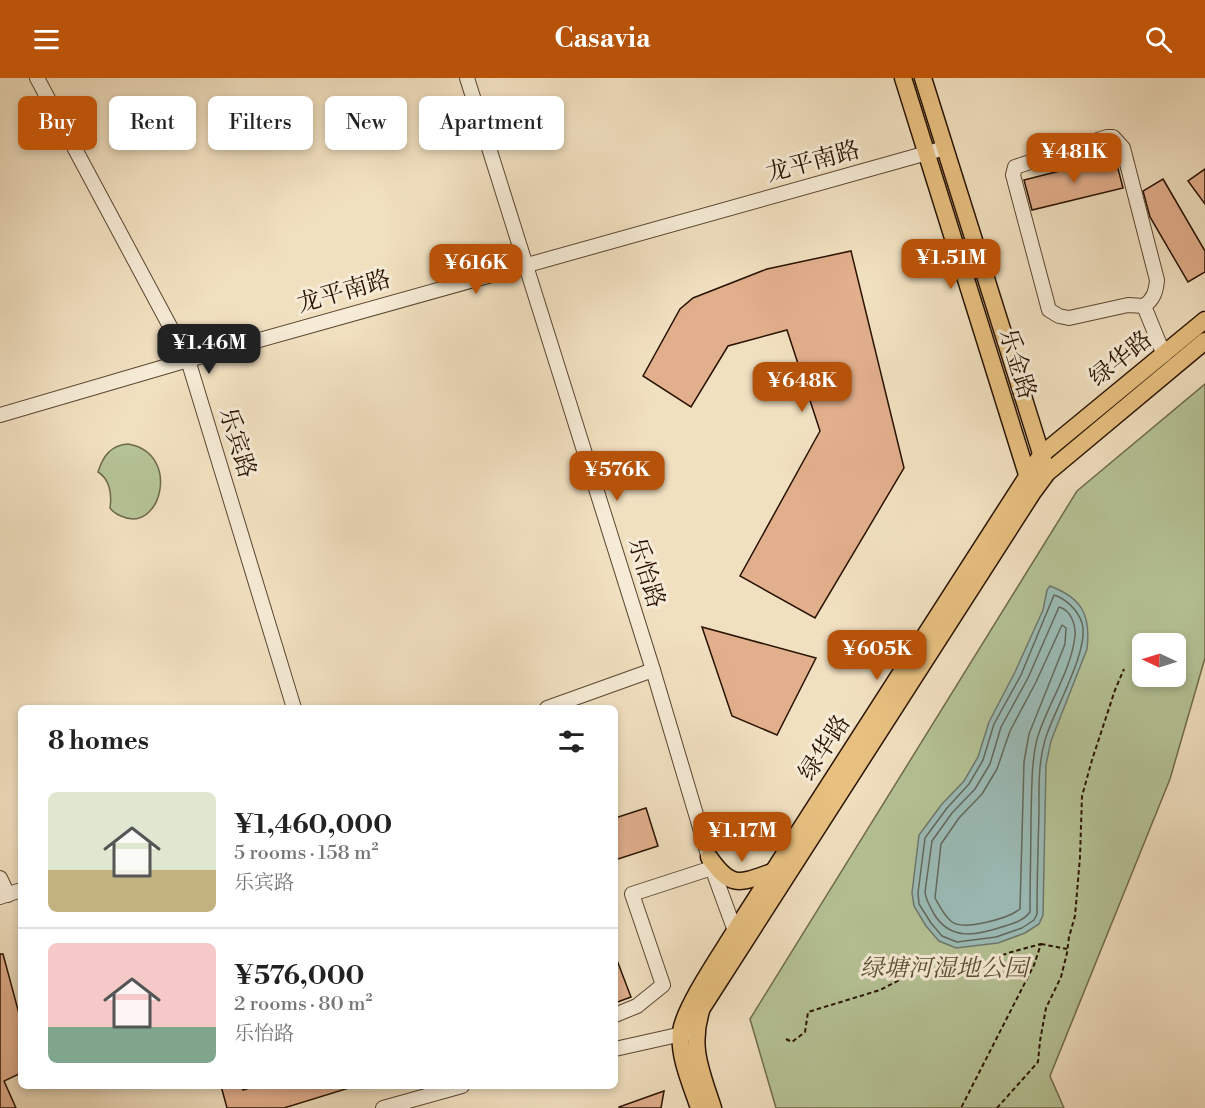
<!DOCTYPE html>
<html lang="en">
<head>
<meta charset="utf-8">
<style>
  :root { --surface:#fff; --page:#f6f6f6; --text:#222; --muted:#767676; --line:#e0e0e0; --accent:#b45309 }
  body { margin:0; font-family:"Libre Bodoni","Noto Serif SC",serif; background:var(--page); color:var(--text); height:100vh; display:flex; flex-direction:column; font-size:22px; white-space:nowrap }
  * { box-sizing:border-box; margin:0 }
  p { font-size:20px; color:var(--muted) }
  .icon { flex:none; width:33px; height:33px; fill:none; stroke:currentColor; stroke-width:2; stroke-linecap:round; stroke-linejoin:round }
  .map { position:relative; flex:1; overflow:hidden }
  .side { position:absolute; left:18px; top:627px; width:600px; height:384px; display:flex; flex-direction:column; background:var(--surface); border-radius:9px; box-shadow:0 3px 9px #0003 }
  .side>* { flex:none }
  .hud { position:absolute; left:18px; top:18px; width:600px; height:54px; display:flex; gap:12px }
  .needle { width:39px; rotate:274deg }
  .buttons { position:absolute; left:1132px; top:555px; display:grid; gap:12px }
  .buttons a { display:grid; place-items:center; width:54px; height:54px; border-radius:9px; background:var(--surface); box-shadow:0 3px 9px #0003; font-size:30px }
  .price { position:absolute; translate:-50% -51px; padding:0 14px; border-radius:12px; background:var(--accent); color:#fff; font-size:20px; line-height:39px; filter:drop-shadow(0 2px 3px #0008) }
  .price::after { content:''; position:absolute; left:50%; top:36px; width:18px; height:14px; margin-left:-9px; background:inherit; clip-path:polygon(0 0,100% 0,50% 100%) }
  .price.on { background:#222; color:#fff }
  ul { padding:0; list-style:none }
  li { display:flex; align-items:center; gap:18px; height:150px; padding:0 30px }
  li+li { border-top:2px solid var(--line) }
  li span { display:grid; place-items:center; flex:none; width:168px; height:120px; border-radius:9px; color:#555 }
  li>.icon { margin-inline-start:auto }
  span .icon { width:72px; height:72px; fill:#fffc; stroke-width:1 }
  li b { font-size:26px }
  h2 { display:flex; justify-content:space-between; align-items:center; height:72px; padding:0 30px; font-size:26px }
  .tag { padding:0 21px; border-radius:9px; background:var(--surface); box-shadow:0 3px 9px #0003; font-size:21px; line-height:54px }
  .tag.on { background:var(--accent); color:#fff }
  header { display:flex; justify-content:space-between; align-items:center; height:78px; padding:0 30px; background:var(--accent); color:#fff; font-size:27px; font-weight:700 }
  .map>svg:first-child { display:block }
</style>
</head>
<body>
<header><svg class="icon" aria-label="menu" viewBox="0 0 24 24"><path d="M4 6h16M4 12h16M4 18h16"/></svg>Casavia<svg class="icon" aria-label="search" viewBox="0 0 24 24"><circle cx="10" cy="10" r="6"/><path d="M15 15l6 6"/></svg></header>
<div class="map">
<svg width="1205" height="1030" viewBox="0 0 1205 1030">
  <rect width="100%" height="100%" fill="#f1e0c0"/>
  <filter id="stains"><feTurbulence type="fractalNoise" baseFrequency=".00333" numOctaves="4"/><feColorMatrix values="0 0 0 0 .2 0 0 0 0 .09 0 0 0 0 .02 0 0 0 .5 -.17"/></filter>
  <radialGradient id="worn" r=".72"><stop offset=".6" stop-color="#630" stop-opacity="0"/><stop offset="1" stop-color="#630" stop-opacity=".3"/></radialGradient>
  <g fill="#b5c396" stroke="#6f6b4b" stroke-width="1.5" fill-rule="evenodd">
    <path d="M1205 306V580L1170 701 1050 998 1064 1030H776L750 941 1077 413ZM1143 566H1176V598H1143Z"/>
    <path d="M128 366C182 375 161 457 121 438 116 436 113 434 110 430 112 417 110 401 98 394 103 378 111 367 128 366Z"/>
  </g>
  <path fill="#9bbcb7" stroke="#6d786e" stroke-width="1.5" d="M1050 508C1082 520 1091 537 1087 571L1051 663 1046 687 1043 837 1039 846 1025 855 998 865 956 870 939 863 926 848 914 828 912 815 919 757 942 726 964 703 978 679 989 644 1015 594 1043 532 1047 512Z"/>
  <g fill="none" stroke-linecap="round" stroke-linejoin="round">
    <g stroke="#62685c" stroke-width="1.5">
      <path d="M1054 517C1066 521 1078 532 1082 545 1090 572 1053 634 1045 662 1038 686 1039 711 1039 735 1038 769 1037 802 1037 836L1034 842 1022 850 996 859 957 864 942 858 931 845 919 826 918 815 925 760 947 730 969 706 983 682 994 646 1021 597Z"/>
      <path d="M1059 529C1071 532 1076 547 1075 558 1071 594 1047 627 1037 661 1031 686 1032 712 1031 738 1031 770 1030 802 1030 834 1024 842 1015 845 1005 848 978 857 951 864 934 836 930 828 926 823 925 814L932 763 952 735 975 711 990 686 1001 649 1028 600Z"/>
      <path d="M1062 547 1066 550 1065 566 1029 656 1024 684 1020 831C1009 840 964 853 952 844 944 838 939 827 935 820L941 766 959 740 982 716 997 691 1010 653 1036 604Z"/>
    </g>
  </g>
  <g fill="#e2af8d" stroke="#291300" stroke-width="1.5">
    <polygon points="1115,79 1123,110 1032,132 1024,102"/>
    <polygon points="1205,91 1205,126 1188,103"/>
    <polygon points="1163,101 1205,173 1205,194 1188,204 1150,139 1143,113"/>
    <polygon points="851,173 904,390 815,540 740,498 820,353 787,252 728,268 691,329 643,298 680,231 693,220 767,191"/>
    <polygon points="702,549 816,580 777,657 732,638"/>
    <polygon points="646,730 658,768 615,782 615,740"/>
    <polygon points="0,876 3,876 21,943 21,995 4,1003 16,1030 0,1030"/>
    <polygon points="615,877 631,919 615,925"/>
    <polygon points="221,1008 242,1008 243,1012 256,1008 349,1008 349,1010 284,1030 227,1030"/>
    <polygon points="664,1013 661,1030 619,1030 619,1029"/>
  </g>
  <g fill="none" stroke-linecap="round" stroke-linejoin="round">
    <g stroke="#5b4630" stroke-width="16">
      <g id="minor">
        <polyline points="37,0 188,282 294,630"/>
        <polyline points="467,0 653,592 712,790 735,853 740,857"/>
        <path d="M1144 228C1154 221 1156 213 1157 202L1123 70 1113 59H1107L1015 89 1013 97 1049 232 1059 238 1069 240 1128 227 1144 228 1164 277"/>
        <polyline points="0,337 188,282 945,70"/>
        <polyline points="547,630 653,592"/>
        <polyline points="0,800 8,817"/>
        <polyline points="0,819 21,812"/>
        <polyline points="615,937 637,928 663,907 632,816 712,790"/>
        <polyline points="615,971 691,954"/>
        <polyline points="383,1030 462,1008"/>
      </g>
    </g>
    <g stroke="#291300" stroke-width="19">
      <g id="major">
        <polyline points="903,0 1030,406"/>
        <polyline points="923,0 1044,385"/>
        <path d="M709 779C732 812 740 805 775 793"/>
        <path d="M699 1030C691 1006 678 978 681 953 685 928 721 876 735 853L1041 377 1205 242"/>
        <path d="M713 1030C701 993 689 968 702 930L1033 414 1047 395 1205 263"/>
      </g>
    </g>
    <g stroke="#291300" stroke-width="2" stroke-dasharray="4.5 3" stroke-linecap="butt">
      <polyline points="1041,866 1067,871"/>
      <polyline points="786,961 792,964 805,954 808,934 880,912 917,893 979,887 1008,875 1041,866 1034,887 961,1030"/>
      <polyline points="997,1030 1038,984 1040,963 1046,930 1061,899 1067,875 1069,859 1075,838 1080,779 1082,718 1092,682 1115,612 1124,591"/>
    </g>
    <use href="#minor" stroke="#f6ebd6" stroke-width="14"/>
    <use href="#major" stroke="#e8c080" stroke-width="16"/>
  </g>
  <g text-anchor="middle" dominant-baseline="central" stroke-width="6" stroke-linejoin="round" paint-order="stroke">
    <g font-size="24" fill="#291300" stroke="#f6ebd6">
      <text transform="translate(813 84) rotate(-15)">龙平南路</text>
      <text transform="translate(344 214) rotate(-16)">龙平南路</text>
      <text transform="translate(1121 281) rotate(-39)">绿华路</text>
      <text transform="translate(1017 286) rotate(73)">乐金路</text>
      <text transform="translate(237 365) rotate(73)">乐宾路</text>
      <text transform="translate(646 495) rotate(73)">乐怡路</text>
      <text transform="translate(825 670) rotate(-57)">绿华路</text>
    </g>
    <g font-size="24" font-style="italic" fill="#5a5134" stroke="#f6ebd6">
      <text x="944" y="891">绿塘河湿地公园</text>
    </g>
  </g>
  <rect width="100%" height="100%" filter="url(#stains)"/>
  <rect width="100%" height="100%" fill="url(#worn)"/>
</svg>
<div class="buttons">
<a><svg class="needle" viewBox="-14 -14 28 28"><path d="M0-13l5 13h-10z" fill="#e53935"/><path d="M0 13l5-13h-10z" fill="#767676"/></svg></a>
</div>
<b class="price" style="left:1074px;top:106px">¥481K</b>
<b class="price" style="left:951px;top:212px">¥1.51M</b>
<b class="price" style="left:476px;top:217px">¥616K</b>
<b class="price on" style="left:209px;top:297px">¥1.46M</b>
<b class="price" style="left:802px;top:335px">¥648K</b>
<b class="price" style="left:617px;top:424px">¥576K</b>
<b class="price" style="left:877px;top:603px">¥605K</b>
<b class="price" style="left:742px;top:785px">¥1.17M</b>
<div class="hud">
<a class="tag on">Buy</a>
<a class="tag">Rent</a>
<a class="tag">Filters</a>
<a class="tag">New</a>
<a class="tag">Apartment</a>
</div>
<section class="side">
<h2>8 homes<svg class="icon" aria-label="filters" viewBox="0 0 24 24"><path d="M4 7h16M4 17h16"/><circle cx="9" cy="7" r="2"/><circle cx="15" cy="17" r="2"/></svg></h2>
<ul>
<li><span style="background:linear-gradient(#dfe7d0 65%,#c2b280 0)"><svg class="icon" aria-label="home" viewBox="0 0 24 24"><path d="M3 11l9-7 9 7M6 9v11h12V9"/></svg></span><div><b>¥1,460,000</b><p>5 rooms · 158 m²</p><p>乐宾路</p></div></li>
<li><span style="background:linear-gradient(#f6c9c9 70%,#7fa58c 0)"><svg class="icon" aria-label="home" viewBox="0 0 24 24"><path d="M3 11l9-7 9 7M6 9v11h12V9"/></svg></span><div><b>¥576,000</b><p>2 rooms · 80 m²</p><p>乐怡路</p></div></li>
</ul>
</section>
</div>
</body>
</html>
